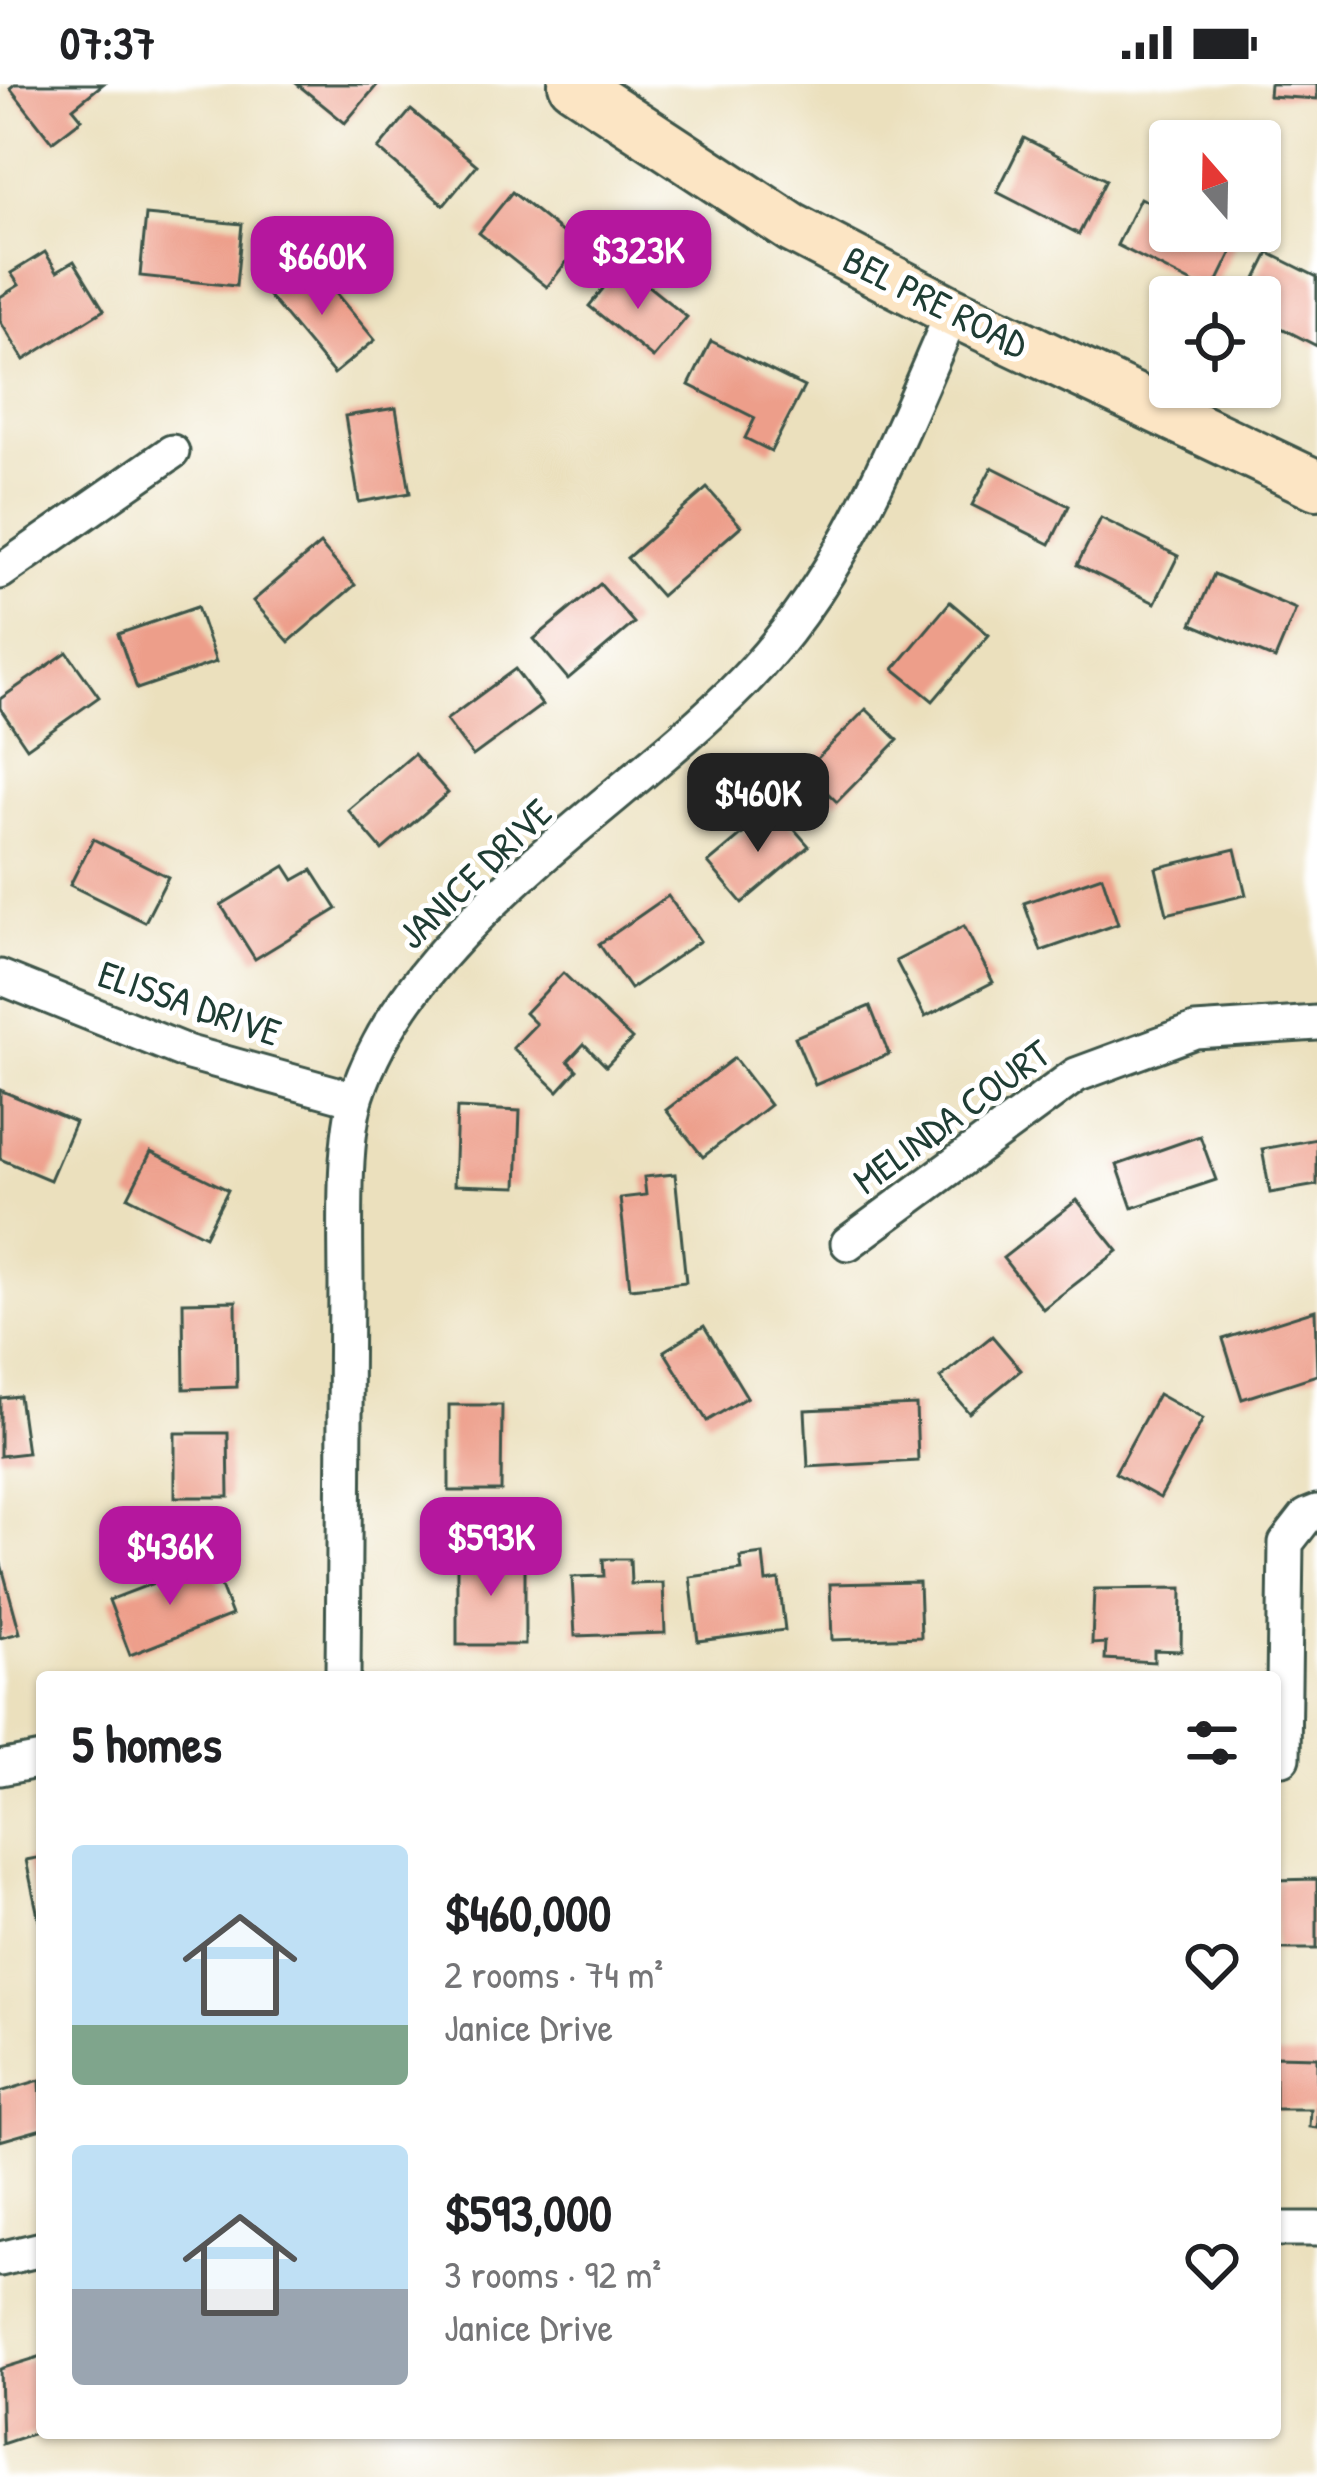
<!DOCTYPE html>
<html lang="en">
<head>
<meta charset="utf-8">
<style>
  :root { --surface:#fff; --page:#f2f2f2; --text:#202124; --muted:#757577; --accent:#b5179e }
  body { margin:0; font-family:"Patrick Hand",sans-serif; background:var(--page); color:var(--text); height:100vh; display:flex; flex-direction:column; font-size:45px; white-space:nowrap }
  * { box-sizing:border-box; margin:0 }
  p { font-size:39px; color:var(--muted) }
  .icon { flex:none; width:66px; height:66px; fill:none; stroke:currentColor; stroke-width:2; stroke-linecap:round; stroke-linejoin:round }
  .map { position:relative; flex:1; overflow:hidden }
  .drawer { position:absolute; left:36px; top:1587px; width:1245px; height:768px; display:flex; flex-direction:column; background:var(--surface); border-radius:12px; box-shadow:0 3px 9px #0004 }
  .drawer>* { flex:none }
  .needle { width:78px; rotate:340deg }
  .controls { position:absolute; left:1149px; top:36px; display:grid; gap:24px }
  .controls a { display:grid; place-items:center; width:132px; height:132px; border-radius:12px; background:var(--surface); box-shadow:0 3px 9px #0004; font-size:60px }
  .price { position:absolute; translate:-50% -102px; padding:0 27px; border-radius:24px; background:var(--accent); color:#fff; font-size:39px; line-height:78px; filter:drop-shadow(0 3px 6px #0008) }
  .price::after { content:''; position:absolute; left:50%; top:72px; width:36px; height:27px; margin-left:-18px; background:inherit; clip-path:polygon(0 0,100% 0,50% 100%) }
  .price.on { background:#222; color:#fff }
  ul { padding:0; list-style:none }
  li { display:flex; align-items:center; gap:36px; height:300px; padding:0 36px }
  li span { display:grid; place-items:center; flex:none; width:336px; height:240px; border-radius:12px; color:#555 }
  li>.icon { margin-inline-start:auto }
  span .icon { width:144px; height:144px; fill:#fffc; stroke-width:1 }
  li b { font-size:51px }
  h2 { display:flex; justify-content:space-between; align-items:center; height:144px; padding:0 36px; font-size:51px }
  .status { display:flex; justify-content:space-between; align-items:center; height:84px; padding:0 60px; background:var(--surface); direction:ltr }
  .status svg { height:33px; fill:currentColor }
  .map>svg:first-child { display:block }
</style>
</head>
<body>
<div class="status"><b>07:37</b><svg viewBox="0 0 49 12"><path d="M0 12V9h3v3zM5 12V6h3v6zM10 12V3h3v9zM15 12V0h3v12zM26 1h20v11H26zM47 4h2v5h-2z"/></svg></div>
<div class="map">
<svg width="1317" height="2393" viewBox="0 0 1317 2393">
  <rect width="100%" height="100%" fill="#fff"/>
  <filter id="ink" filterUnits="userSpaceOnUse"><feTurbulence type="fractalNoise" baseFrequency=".00833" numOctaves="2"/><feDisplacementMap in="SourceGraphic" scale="24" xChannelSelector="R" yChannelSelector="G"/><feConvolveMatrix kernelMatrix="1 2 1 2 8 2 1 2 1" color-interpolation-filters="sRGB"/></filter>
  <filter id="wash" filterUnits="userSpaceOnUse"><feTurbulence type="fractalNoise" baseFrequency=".004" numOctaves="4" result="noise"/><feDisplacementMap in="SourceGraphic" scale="48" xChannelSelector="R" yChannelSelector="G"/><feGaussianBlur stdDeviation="2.7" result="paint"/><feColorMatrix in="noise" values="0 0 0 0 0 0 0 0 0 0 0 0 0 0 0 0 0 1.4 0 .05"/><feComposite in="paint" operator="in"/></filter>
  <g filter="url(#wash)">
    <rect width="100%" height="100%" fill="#ebe0bd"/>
    <g id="blocks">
      <g fill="#ed9e8a">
        <polygon points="15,0 103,0 73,24 82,35 52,58 10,4"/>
        <polygon points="297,0 378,0 345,39"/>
        <polygon points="1270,0 1317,0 1317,15 1269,12"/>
        <polygon points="411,26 477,81 444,121 378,65"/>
        <polygon points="1024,54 1106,96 1079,150 997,108"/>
        <polygon points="512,108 579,162 547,203 479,149"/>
        <polygon points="1140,114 1170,129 1170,147 1206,147 1235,162 1212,209 1117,161"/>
        <polygon points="146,131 242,140 236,202 140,192"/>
        <polygon points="45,168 57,187 74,177 104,226 24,276 0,237 0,213 19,201 11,189"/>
        <polygon points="1269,169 1317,193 1317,262 1260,233 1260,213 1247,213"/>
        <polygon points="309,177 375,256 334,290 268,211"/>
        <polygon points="622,181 687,233 653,274 589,222"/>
        <polygon points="711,257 804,303 771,367 745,354 755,334 689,301"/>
        <polygon points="396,324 410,409 359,418 345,332"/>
        <polygon points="992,383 1069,422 1050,460 972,421"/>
        <polygon points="707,404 741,442 661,512 627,474"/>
        <polygon points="1101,434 1178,472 1155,519 1077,481"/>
        <polygon points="320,460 355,501 289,558 253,517"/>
        <polygon points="1214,490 1296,525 1275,575 1192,540"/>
        <polygon points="600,500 634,539 568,595 534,555"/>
        <polygon points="950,518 989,551 933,617 894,585"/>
        <polygon points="197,523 216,578 137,605 118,550"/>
        <polygon points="67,568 99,613 27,664 0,624 0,615"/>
        <polygon points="515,585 542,621 473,672 446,636"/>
        <polygon points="866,625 898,656 837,718 805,687"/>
        <polygon points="414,670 448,709 382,766 348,726"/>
        <polygon points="775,723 809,762 742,819 708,779"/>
        <polygon points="93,755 168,793 145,838 70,801"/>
        <polygon points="1235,765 1246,811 1167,830 1156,784"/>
        <polygon points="285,782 294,796 312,786 337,825 255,875 221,821"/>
        <polygon points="1102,792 1118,840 1041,867 1024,819"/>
        <polygon points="668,812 700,857 630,905 599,860"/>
        <polygon points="964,842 993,898 925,933 896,877"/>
        <polygon points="563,889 632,955 606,982 584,960 568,977 577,986 558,1007 513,964 536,940 525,929"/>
        <polygon points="870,922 889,970 815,1001 795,953"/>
        <polygon points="734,974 770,1021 703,1073 666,1026"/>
        <polygon points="0,1006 75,1038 50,1096 0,1075"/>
        <polygon points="457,1024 520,1027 517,1103 454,1101"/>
        <polygon points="1200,1052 1216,1096 1132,1124 1117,1081"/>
        <polygon points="1317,1055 1317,1101 1270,1109 1262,1065"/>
        <polygon points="151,1068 228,1106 205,1152 128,1113"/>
        <polygon points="675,1090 686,1198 630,1204 620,1114 646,1111 644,1093"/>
        <polygon points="1077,1116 1118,1167 1043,1225 1003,1174"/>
        <polygon points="236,1217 237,1303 184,1305 183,1218"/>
        <polygon points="1315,1226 1317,1291 1242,1315 1223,1255"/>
        <polygon points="704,1242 747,1313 707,1337 664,1267"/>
        <polygon points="992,1252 1021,1286 969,1329 940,1294"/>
        <polygon points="1158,1310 1203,1335 1160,1414 1115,1389"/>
        <polygon points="19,1312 27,1369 0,1372 0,1314"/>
        <polygon points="449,1321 502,1321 501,1407 449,1407"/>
        <polygon points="916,1321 918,1377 808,1383 805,1326"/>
        <polygon points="175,1349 228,1349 229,1413 175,1413"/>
        <polygon points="525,1469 525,1561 457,1561 457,1470"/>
        <polygon points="763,1470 766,1498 779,1496 785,1546 698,1557 690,1493 742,1486 740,1473"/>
        <polygon points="603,1475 630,1475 631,1500 663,1499 665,1549 575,1552 572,1493 604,1492"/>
        <polygon points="0,1476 20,1549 0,1554"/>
        <polygon points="211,1477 232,1531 130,1571 109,1516"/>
        <polygon points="919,1498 921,1553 832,1556 830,1500"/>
        <polygon points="1182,1504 1181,1567 1154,1566 1154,1578 1105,1575 1106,1559 1092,1560 1094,1505"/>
        <polygon points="42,1773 42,1840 40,1841 26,1776"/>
        <polygon points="1317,1795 1317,1865 1275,1865 1275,1796"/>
        <polygon points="1275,1972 1317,1973 1317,2044 1309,2043 1310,2025 1275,2025"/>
        <polygon points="40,1996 42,2045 0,2057 0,2008"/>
        <polygon points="42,2272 42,2329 36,2331 41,2347 2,2360 0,2285"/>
      </g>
    </g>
  </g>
  <g filter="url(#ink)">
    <use href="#blocks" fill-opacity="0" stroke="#3e5549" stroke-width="3"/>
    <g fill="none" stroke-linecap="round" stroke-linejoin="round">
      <g stroke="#3e5549" stroke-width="39">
        <g id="minor">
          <polyline points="0,488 172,368"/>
          <polyline points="0,893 189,969 355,1015"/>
          <polyline points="848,1159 1076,991 1195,947 1317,939"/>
          <path d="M343 1593C344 1463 345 1332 346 1202 346 1151 342 1058 357 1011 411 843 623 721 744 597 846 492 895 359 953 228"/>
          <polyline points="1283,1674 1286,1459 1307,1432 1317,1428"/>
          <polyline points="0,1684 42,1676"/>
          <polyline points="1275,2145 1317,2145"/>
          <polyline points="0,2175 42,2165"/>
        </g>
      </g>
      <g stroke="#3e5549" stroke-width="54">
        <polyline id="secondary" points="573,0 792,144 953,228 1317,401"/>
      </g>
      <use href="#minor" stroke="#fff" stroke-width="33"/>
      <use href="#secondary" stroke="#fce5c4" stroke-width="48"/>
    </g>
  </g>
  <g text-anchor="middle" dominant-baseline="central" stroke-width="10" stroke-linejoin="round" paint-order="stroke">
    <g font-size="39" fill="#1f3d34" stroke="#fff">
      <text transform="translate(936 217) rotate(27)">BEL PRE ROAD</text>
      <text transform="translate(474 789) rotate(-44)">JANICE DRIVE</text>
      <text transform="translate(190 918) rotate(19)">ELISSA DRIVE</text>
      <text transform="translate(951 1032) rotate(-36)">MELINDA COURT</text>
    </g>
  </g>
</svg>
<div class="controls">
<a><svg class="needle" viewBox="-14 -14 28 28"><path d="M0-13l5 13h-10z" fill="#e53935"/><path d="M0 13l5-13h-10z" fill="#757577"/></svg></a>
<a><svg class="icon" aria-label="locate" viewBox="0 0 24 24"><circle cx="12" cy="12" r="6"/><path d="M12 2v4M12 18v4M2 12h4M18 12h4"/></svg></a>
</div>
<b class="price" style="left:638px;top:228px">$323K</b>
<b class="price" style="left:322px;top:234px">$660K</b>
<b class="price on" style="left:758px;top:771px">$460K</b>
<b class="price" style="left:491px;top:1515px">$593K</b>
<b class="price" style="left:170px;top:1524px">$436K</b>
<section class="drawer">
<h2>5 homes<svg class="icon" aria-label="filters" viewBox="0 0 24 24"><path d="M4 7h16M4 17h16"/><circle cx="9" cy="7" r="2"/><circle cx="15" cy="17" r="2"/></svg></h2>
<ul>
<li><span style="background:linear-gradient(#bfe0f5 75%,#7fa58c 0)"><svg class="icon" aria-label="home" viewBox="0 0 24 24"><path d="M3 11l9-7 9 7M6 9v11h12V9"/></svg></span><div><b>$460,000</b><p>2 rooms · 74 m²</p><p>Janice Drive</p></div><svg class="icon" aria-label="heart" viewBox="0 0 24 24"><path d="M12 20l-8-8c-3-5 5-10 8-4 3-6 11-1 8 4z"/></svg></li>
<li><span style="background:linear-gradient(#bfe0f5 60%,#9aa5b1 0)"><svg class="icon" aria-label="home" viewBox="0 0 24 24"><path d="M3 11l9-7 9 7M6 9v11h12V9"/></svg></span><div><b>$593,000</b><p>3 rooms · 92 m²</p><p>Janice Drive</p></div><svg class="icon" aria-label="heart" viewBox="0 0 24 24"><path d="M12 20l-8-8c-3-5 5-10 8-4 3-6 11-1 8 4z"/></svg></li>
</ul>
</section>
</div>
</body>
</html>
